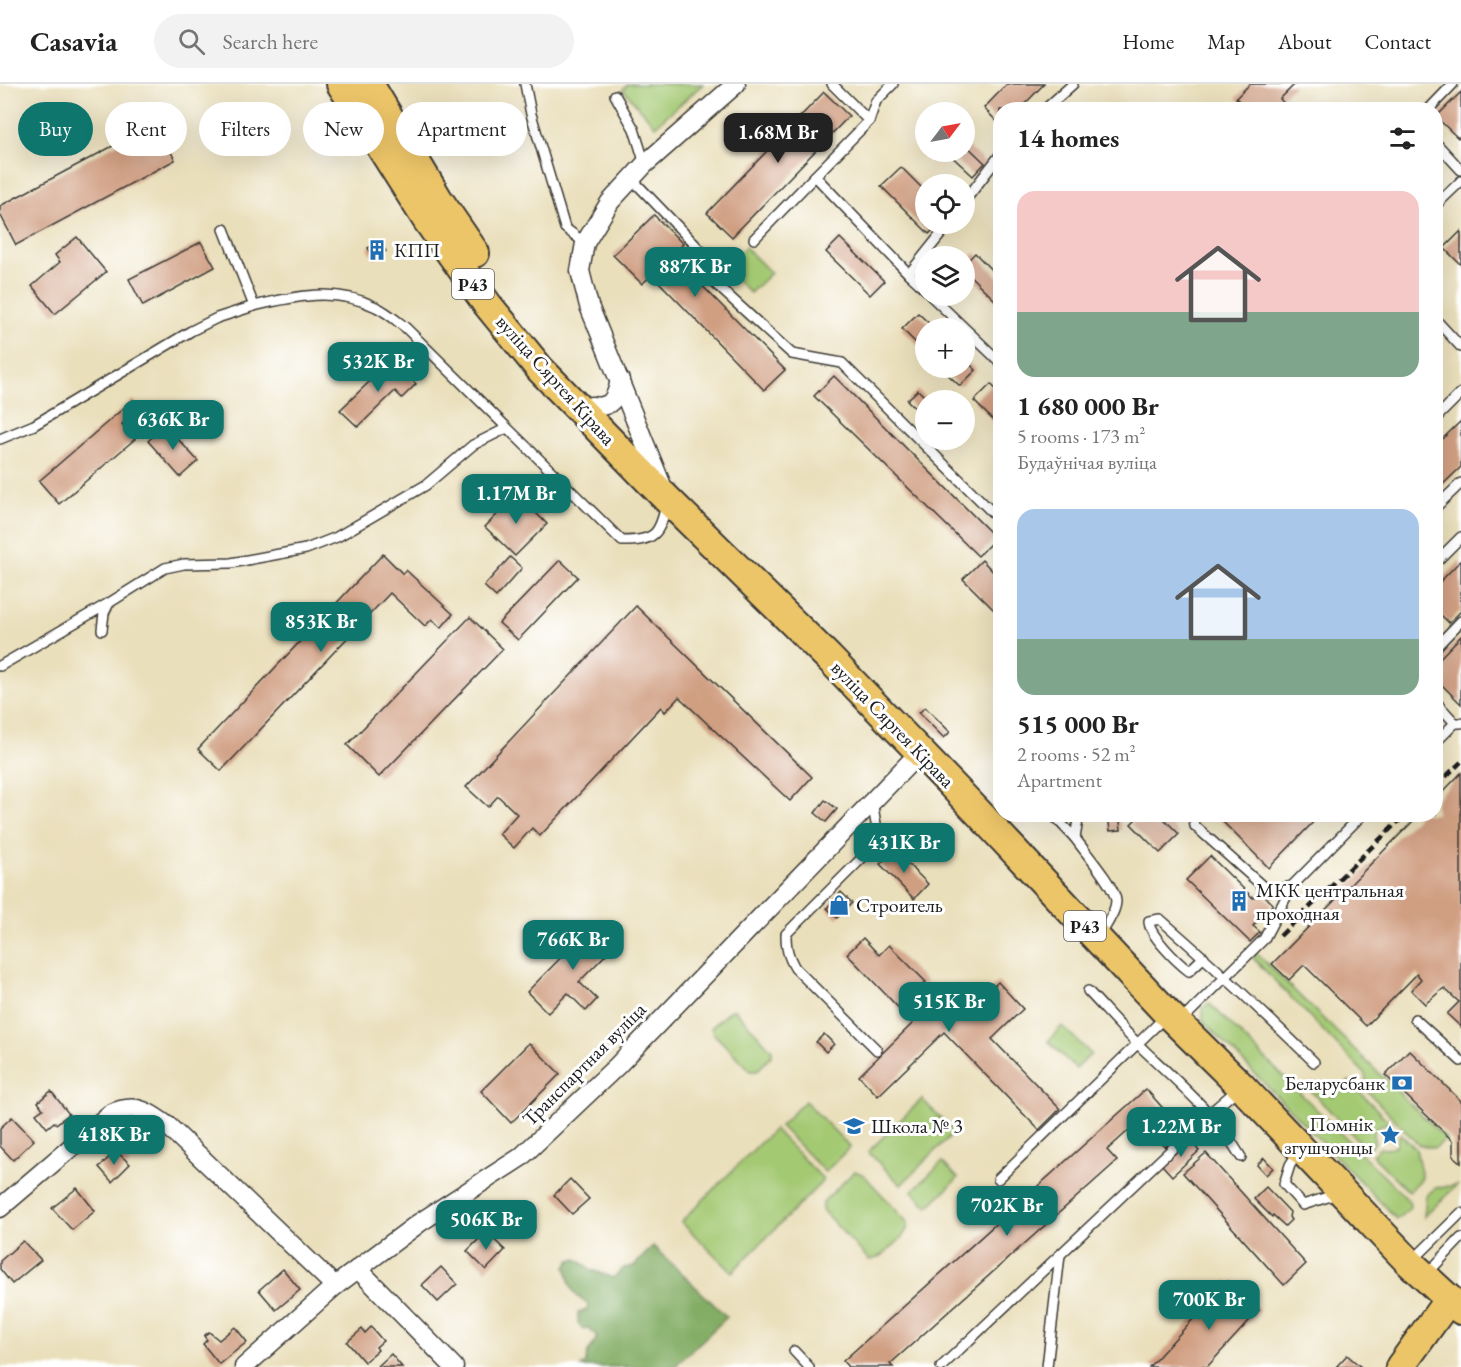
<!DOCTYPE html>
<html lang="en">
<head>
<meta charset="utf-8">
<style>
  :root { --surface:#fff; --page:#f2f2f2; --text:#222; --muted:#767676; --line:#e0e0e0; --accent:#0f766e }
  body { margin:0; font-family:"EB Garamond",serif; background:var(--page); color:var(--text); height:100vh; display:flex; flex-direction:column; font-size:22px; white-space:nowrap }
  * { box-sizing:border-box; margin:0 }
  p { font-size:20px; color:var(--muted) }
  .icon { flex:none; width:33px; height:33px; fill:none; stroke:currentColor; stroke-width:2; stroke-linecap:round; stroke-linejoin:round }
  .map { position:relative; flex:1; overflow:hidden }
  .drawer { position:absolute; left:993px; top:18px; width:450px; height:720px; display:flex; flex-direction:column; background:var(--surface); border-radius:24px; box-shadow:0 6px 24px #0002 }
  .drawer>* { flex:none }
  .hud { position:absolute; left:18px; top:18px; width:570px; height:54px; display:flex; gap:12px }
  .needle { width:39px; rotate:58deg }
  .fabs { position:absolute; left:915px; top:18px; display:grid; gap:12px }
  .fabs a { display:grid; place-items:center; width:60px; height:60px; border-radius:50%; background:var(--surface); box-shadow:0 6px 24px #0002; font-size:30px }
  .price { position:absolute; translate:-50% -51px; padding:0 14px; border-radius:12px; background:var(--accent); color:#fff; font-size:20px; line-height:39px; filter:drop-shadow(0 2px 3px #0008) }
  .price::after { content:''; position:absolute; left:50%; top:36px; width:18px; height:14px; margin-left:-9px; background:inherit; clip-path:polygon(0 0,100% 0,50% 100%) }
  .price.current { background:#222; color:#fff }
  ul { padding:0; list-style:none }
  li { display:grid; align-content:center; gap:12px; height:318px; padding:0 24px }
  li span { display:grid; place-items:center; height:186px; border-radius:18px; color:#555 }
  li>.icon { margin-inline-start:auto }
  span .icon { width:108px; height:108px; fill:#fffc; stroke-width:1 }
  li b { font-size:26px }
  h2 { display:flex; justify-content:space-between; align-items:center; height:72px; padding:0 24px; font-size:26px }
  .chip { padding:0 21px; border-radius:27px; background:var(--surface); box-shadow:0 6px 24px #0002; font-size:21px; line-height:54px }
  .chip.current { background:var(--accent); color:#fff }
  header { display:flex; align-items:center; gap:36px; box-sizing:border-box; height:84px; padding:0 30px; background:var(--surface); border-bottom:2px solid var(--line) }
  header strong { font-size:28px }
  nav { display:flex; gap:33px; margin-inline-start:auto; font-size:21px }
  .search { width:420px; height:54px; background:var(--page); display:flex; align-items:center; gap:15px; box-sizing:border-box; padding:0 21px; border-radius:33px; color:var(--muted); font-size:22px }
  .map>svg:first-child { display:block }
</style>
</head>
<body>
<header>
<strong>Casavia</strong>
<div class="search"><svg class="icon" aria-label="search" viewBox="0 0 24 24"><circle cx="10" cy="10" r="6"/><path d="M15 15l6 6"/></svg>Search here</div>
<nav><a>Home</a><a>Map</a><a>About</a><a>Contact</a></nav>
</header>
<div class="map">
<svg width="1461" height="1283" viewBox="0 0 1461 1283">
  <rect width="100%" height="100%" fill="#fff"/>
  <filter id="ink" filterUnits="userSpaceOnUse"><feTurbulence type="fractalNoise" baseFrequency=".0167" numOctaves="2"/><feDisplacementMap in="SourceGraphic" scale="12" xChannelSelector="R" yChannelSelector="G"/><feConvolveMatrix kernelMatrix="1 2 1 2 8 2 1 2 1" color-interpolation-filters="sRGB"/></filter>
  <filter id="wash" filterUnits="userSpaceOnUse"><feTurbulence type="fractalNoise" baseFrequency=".008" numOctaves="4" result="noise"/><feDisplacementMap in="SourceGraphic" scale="24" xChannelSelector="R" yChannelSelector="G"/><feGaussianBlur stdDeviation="1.35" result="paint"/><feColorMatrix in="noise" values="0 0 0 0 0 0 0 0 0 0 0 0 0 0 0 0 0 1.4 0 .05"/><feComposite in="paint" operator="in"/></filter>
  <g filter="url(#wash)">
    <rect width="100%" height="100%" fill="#eadfbb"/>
    <g fill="#a4c973" stroke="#607248" stroke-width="1.5">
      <polygon points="628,0 703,0 655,42 623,5"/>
      <polygon points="745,163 771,189 750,209 730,190 731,176"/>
      <polygon points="1256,869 1446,1055 1435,1064 1419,1061 1367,1007 1365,990 1252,873"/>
      <polygon points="1209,919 1409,1117 1410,1124 1397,1135 1203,937 1203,924"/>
      <polygon points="735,926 772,966 772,971 757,987 751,987 713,949 711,944 729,927"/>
      <polygon points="1062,942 1091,970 1076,985 1048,957"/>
      <path d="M1349 997 1391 1040C1382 1039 1375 1041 1373 1051L1375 1059 1367 1066 1311 1007 1319 1000 1333 1013Z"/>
      <polygon points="922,1015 954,1048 901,1101 868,1068"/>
      <polygon points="805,1017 850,1063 825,1088 780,1042"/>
      <polygon points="774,1045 824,1096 732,1188 681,1138"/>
      <polygon points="1400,1050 1416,1065 1422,1094 1409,1108 1372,1071 1380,1064 1386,1065 1396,1062"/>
      <polygon points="942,1078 958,1094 928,1123 912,1107"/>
      <path d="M855 1087 864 1091 906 1137 908 1142C906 1153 880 1176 869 1176L822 1126V1121L825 1116Z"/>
      <polygon points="1457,1101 1424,1133 1426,1112 1435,1104"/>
    </g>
    <path fill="#83ad65" stroke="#506440" stroke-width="1.5" d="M653 1162 727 1233 674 1283H581L586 1279C586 1265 594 1264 597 1252L589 1244 582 1245 578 1239V1229L587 1225 588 1219C571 1212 569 1199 566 1182L571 1176 577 1175 592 1186 613 1194 624 1184 634 1182Z"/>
    <g id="blocks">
      <g fill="#d09f82">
        <polygon points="1007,0 1044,0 1019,26 1000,26 1000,41 984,24"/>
        <polygon points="1250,0 1295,0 1280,15 1290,26 1248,26 1236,14"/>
        <polygon points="824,8 849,32 732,153 707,129"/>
        <polygon points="1461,8 1461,51 1458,54 1436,33"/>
        <polygon points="156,39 175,76 16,161 0,130 0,122"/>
        <polygon points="964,59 985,79 973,92 947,68 964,68"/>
        <polygon points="901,83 926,108 926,140 939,140 929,150 881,102"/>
        <polygon points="654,131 683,160 671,172 677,178 678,177 785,286 764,306 658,197 659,196 653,190 642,200 613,171"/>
        <polygon points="1461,147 1461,181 1444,164"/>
        <polygon points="77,153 106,188 55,230 32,202 60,178 55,171"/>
        <polygon points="840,154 884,197 870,211 826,168"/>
        <polygon points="379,157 386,167 375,175 368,164"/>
        <polygon points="201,158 215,183 143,222 129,195"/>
        <polygon points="975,169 1000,195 1000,221 964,186 964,180"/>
        <polygon points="918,229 934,244 926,244 926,269 902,245"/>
        <polygon points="964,275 976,286 960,302 941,284 964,284"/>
        <polygon points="392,276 416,300 402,314 395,307 358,343 340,326"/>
        <polygon points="834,292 996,454 978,472 814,312"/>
        <polygon points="991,300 1000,310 1000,343 974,317"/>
        <polygon points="918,306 927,315 917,326 907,316"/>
        <polygon points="133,316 140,325 122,340 135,355 59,420 39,397"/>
        <polygon points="1461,337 1461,383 1436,407 1436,361"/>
        <polygon points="165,341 198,377 180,393 148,357"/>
        <polygon points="517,410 547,440 515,472 485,443"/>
        <polygon points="383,470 403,490 406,486 453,530 441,544 432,535 425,542 390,509 221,687 198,665"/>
        <polygon points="510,473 522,484 496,513 484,502"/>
        <polygon points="560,476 578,493 518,556 499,539"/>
        <polygon points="982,476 1000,495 1000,532 963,495"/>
        <polygon points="1461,476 1461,527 1449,539 1436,526 1436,502"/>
        <polygon points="636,522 812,693 790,717 679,613 665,628 661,623 540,752 532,744 514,764 499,750 517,730 498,712 488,723 466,703"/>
        <polygon points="470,533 503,565 379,693 347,661"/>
        <polygon points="1461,552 1461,620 1436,595 1436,578"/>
        <polygon points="925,623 950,648 944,654 919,629"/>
        <polygon points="1461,689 1461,943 1447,930 1459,918 1444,904 1425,920 1411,906 1421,895 1417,890 1366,942 1304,881 1289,896 1272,880 1420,730 1436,730 1436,715"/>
        <polygon points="825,716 837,725 826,738 815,729"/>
        <polygon points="1108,730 1119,730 1121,746 1110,747"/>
        <polygon points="1141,730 1164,730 1162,733 1179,750 1160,769 1131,740"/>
        <polygon points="1215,730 1321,730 1269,784"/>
        <polygon points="894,766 928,800 914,815 880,780"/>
        <polygon points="1210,772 1253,814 1260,807 1273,820 1253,842 1260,848 1250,858 1186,796"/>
        <polygon points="841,808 852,819 837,834 827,824"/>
        <polygon points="595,839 616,860 579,898 597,915 586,927 568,909 548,929 527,908"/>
        <polygon points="863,854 879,871 889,861 926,898 917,907 938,929 950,917 964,931 998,898 1023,925 992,955 1060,1025 1039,1046 944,948 878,1012 859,992 913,939 847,870"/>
        <polygon points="824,950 834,960 826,968 816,958"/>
        <polygon points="529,959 560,990 511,1039 481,1007"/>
        <polygon points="1409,966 1461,1017 1461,1079 1453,1072 1453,1057 1385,991"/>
        <polygon points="1146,1005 1183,1047 1165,1063 1159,1056 1167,1048 1149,1028 1107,1066 1117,1077 890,1280 893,1283 848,1283 843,1277"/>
        <polygon points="51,1007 69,1030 56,1040 54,1038 47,1044 36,1030 43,1025 38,1018"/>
        <polygon points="12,1033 34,1056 13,1076 0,1062 0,1044"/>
        <polygon points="1190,1056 1199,1067 1172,1092 1162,1081"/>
        <polygon points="116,1067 130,1080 112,1098 99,1083"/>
        <polygon points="1206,1069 1306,1180 1284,1201 1183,1089"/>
        <polygon points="1264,1074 1273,1084 1266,1091 1257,1081"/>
        <polygon points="570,1095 589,1115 572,1130 554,1111"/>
        <polygon points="1266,1103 1290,1128 1289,1133 1291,1136 1285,1142 1273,1131 1272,1133 1254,1115"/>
        <polygon points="77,1104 95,1127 72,1146 52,1124"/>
        <polygon points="1009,1109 1017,1118 1004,1130 996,1121"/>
        <polygon points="486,1148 505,1166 486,1186 467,1167"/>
        <polygon points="23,1157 41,1176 12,1200 0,1185 0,1177"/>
        <polygon points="441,1183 457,1200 438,1218 422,1201"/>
        <polygon points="283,1185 300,1206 276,1226 259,1206"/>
        <polygon points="1228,1197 1259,1226 1207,1283 1149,1283"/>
        <polygon points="235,1243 247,1258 219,1280 203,1260 207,1256 204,1252 209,1248 219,1256"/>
        <polygon points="371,1243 383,1257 376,1263 378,1266 364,1278 347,1258 362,1245 365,1249"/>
        <polygon points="391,1270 402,1283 377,1283"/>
        <polygon points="1347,1271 1361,1283 1336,1283"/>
      </g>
    </g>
  </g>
  <g filter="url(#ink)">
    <use href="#blocks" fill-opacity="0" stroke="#3b3934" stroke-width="1.5"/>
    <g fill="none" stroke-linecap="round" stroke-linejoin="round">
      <g stroke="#3b3934" stroke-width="12">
        <g id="lane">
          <polyline points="525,0 531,30 565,144 585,159"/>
          <polyline points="615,11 634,45 645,80"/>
          <polyline points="1044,26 1073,0"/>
          <polyline points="1428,26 1453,0"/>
          <polyline points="869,37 876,17 893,0"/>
          <polyline points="1436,59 1461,86"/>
          <polyline points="815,92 869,37 832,0"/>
          <polyline points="632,95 705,171 708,193 792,270 842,279 1000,436"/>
          <polyline points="964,118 1000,71"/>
          <polyline points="1436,121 1461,97"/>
          <path d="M224 145 254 222C295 212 336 203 376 223 387 228 397 237 406 244L622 457C654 457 660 451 666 420"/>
          <polyline points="754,155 815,92 909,190"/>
          <polyline points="926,206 909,190 949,140"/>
          <polyline points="931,212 1000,278"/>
          <polyline points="1436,236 1461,263"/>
          <polyline points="1436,334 1461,309"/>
          <polyline points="0,355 34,341 191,247 217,234 254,222"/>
          <polyline points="1436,423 1461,399"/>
          <polyline points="1436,478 1461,453"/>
          <polyline points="109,519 165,484 184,480 231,479 306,465 337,453 426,401 473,361 507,344"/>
          <polyline points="1436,563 1461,537"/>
          <polyline points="0,582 109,519 104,529 102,546"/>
          <polyline points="1436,618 1455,639 1461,639"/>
          <polyline points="1436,658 1455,639"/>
          <path d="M872 717 879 757 786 850C786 864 788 872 795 884L877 966"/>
          <polyline points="1052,730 1075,754"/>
          <path d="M1079 730 1075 754C1084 767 1115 802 1116 817 1116 828 1105 842 1101 851"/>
          <polyline points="1193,730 1195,742 1268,807 1292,802"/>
          <path d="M1204 873 1189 887C1178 879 1148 850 1149 837L1160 835C1213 881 1264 929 1314 978"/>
          <path d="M1088 907C1107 927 1125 948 1145 967 1180 1000 1216 1031 1241 1073"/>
          <polyline points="1415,935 1461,977"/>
          <polyline points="1180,938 1264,855 1292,802 1363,730"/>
          <polyline points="1299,1067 1290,1081 1284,1100 1303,1121 1337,1110"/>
          <polyline points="998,1095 1166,932"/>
          <polyline points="1411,1178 1461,1129"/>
          <polyline points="1426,1191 1461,1154"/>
          <polyline points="794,1267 809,1283"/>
          <polyline points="941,1283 1210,1029 1239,1004"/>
          <polyline points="1047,1283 1060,1171"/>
        </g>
      </g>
      <g stroke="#3b3934" stroke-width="21">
        <g id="street">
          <path d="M591 322C612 325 616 314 620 296"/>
          <polyline points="662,402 589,222 580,187 585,159 610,118 645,80 736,0"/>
          <path d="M0 1124 110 1030C136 1018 146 1027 168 1042L335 1202"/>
          <polyline points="358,1185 454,1283"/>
          <polyline points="244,1283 335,1202 419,1139 521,1073 617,982 920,668"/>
        </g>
      </g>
      <g stroke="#3b3934" stroke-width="32">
        <g id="primary">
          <polyline points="341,0 427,136 487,220 540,285 667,415 829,574 974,724 1168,930 1241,1002 1410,1179 1461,1226"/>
          <polyline points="369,0 438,115 475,169"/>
          <polyline points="1400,1283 1449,1215"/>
        </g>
      </g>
      <use href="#lane" stroke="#fff" stroke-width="9"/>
      <use href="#street" stroke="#fff" stroke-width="18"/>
      <use href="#primary" stroke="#edc569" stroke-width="28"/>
      <g stroke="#1c1c1c" stroke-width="4.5" stroke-dasharray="9 4.5" stroke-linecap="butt">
        <polyline points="1436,702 1461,678"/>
        <polyline points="1280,852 1406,730"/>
      </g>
    </g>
  </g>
  <defs>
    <g id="building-bare" transform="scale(1.62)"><path d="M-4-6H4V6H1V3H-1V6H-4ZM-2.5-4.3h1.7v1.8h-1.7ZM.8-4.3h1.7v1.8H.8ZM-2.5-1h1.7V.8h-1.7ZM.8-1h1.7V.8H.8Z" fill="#1f6fb2" stroke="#fff" stroke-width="2.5" paint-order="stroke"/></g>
    <g id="shop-bare" transform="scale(1.62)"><path d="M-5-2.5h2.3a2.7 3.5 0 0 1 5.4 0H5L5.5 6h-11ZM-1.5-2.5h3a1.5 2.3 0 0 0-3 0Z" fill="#1f6fb2" stroke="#fff" stroke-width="2.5" paint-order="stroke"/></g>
    <g id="bank-bare" transform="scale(1.62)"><path d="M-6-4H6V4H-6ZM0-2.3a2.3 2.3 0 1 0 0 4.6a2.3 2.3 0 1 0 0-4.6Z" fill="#1f6fb2" stroke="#fff" stroke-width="2.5" paint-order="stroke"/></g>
    <g id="school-bare" transform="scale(1.62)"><path d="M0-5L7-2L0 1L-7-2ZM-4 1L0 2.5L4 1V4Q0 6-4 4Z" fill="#1f6fb2" stroke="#fff" stroke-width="2.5" paint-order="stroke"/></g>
    <g id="sight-bare" transform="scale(1.62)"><path d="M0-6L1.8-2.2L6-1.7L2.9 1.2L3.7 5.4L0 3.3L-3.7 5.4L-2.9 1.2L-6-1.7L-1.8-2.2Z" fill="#1f6fb2" stroke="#fff" stroke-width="2.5" paint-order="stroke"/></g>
  </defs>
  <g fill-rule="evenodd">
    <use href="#building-bare" x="377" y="166"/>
    <use href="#building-bare" x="1239" y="817"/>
    <use href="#shop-bare" x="839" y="821"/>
    <use href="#bank-bare" x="1402" y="999"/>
    <use href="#school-bare" x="854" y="1042"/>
    <use href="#sight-bare" x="1390" y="1051"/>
  </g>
  <g text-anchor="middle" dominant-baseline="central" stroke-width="6" stroke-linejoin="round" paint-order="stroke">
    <g fill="#fff" stroke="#606060" stroke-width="1.5">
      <rect x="452" y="185" width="42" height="30" rx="4.5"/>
      <rect x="1064" y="827" width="42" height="30" rx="4.5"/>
    </g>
    <g font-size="18" font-weight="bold" fill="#1c1c1c">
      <text x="473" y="200">Р43</text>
      <text x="1085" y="842">Р43</text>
    </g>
    <g font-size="20" fill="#1c1c1c" stroke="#fff" text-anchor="start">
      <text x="394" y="166">КПП</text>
      <text x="1256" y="806">МКК центральная<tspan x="1256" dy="23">проходная</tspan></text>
      <text x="856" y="821">Строитель</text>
      <text x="1385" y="999" text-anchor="end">Беларусбанк</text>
      <text x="1373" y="1040" text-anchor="end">Помнік<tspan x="1373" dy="23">згушчонцы</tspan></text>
      <text x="871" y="1042">Школа № 3</text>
    </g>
    <g font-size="20" fill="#1c1c1c" stroke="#fff">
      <text transform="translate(556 296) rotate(48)">вуліца Сяргея Кірава</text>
      <text transform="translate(893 640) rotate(46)">вуліца Сяргея Кірава</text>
      <text transform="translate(584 980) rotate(-45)">Транспартная вуліца</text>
    </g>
  </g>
</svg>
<div class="fabs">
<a><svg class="needle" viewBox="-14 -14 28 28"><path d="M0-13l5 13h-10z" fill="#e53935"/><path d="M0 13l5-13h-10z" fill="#767676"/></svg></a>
<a><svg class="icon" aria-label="locate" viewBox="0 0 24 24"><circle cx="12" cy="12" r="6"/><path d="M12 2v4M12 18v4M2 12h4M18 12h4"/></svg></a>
<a><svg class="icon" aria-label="layers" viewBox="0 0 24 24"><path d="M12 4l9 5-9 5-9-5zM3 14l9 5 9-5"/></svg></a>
<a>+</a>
<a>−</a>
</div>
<b class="price current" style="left:778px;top:80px">1.68M Br</b>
<b class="price" style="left:695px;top:214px">887K Br</b>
<b class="price" style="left:378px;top:309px">532K Br</b>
<b class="price" style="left:173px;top:367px">636K Br</b>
<b class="price" style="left:516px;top:441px">1.17M Br</b>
<b class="price" style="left:321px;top:569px">853K Br</b>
<b class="price" style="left:904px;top:790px">431K Br</b>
<b class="price" style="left:573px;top:887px">766K Br</b>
<b class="price" style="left:949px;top:949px">515K Br</b>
<b class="price" style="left:1181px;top:1074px">1.22M Br</b>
<b class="price" style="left:114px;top:1082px">418K Br</b>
<b class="price" style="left:1007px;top:1153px">702K Br</b>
<b class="price" style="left:486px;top:1167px">506K Br</b>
<b class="price" style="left:1209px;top:1247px">700K Br</b>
<div class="hud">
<a class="chip current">Buy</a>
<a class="chip">Rent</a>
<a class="chip">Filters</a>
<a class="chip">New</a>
<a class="chip">Apartment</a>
</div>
<section class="drawer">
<h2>14 homes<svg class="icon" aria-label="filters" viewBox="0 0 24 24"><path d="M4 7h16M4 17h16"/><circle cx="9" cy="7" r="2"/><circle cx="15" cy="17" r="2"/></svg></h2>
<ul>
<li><span style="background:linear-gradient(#f6c9c9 65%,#7fa58c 0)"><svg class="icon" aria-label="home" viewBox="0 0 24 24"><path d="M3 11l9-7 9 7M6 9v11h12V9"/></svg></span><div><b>1 680 000 Br</b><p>5 rooms · 173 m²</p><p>Будаўнічая вуліца</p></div></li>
<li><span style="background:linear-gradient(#a9c7e8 70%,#7fa58c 0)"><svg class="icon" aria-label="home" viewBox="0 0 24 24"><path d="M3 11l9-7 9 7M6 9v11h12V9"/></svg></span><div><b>515 000 Br</b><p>2 rooms · 52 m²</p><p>Apartment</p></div></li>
</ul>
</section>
</div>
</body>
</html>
